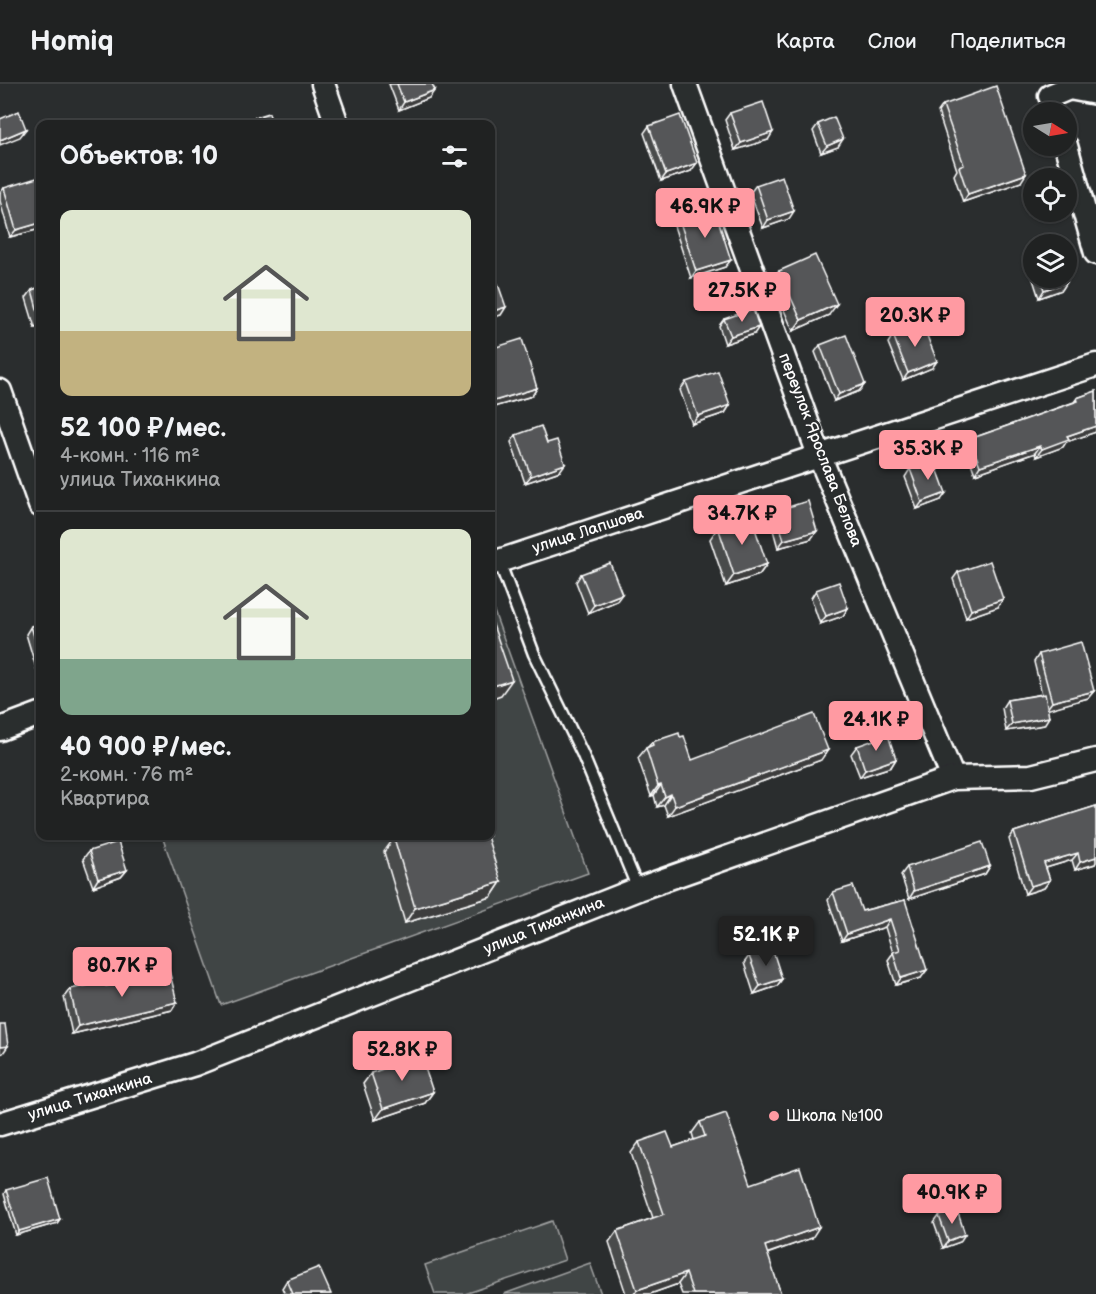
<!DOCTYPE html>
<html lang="ru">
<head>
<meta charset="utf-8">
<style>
  :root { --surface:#202222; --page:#2d2f2f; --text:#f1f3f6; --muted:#a2a4a5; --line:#3d3f40; --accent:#ff9aa2 }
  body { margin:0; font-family:"Balsamiq Sans",sans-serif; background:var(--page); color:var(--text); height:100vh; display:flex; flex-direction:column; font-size:22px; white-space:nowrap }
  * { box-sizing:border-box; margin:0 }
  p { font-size:20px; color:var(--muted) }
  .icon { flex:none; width:33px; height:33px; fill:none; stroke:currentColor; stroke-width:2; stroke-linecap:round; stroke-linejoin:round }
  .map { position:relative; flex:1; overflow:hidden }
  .drawer { position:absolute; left:36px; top:36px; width:459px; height:720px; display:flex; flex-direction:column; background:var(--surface); border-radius:12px; box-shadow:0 2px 4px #0004,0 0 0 2px var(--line) }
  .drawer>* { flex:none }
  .needle { width:39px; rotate:101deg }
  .buttons { position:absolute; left:1023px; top:18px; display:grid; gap:12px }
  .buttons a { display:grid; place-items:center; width:54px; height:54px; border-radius:50%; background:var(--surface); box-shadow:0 2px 4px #0004,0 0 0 2px var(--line); font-size:30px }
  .price { position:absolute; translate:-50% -51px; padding:0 14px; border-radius:6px; background:var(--accent); color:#111; font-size:20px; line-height:39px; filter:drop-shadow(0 2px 3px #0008) }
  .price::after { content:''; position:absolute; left:50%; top:36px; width:18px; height:14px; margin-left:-9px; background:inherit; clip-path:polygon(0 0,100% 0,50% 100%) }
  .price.on { background:#222; color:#fff }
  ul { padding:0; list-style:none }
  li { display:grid; align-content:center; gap:12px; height:318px; padding:0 24px }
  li+li { border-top:2px solid var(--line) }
  li span { display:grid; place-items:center; height:186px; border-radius:12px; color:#555 }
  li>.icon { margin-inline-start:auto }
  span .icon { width:108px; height:108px; fill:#fffc; stroke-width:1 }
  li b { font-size:26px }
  h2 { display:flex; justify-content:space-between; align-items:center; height:72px; padding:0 24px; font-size:26px }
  header { display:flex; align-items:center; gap:36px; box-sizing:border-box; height:84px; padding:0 30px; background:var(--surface); border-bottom:2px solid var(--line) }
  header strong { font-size:28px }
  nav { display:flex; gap:33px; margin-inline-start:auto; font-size:21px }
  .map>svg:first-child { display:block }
</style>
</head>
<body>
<header>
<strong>Homiq</strong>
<nav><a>Карта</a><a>Слои</a><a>Поделиться</a></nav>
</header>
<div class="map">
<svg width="1096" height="1210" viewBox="0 0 1096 1210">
  <rect width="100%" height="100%" fill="#2a2d2e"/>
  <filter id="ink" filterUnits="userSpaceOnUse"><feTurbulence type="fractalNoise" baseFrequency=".0167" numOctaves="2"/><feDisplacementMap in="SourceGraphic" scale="12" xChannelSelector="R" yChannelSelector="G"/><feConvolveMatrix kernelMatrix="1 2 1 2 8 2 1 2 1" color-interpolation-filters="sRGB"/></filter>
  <g filter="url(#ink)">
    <g fill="#414445" stroke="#a0a2a2" stroke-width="1.5">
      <polygon points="491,519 588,789 221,921 162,752 490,752"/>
      <polygon points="552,1137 565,1176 465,1210 435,1210 425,1181"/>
      <polygon points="590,1179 601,1210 504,1210"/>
    </g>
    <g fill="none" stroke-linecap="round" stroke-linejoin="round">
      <g stroke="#fff" stroke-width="15">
        <polyline id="service" points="499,477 534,570 582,669 638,805"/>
      </g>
      <g stroke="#fff" stroke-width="27">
        <g id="minor">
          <polyline points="323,0 337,40"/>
          <polyline points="685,0 819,371 953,694"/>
          <polyline points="1050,12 1069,4 1096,9"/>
          <polyline points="1066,62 1096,169"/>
          <polyline points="0,307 40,421"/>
          <polyline points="490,480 1096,281"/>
          <polyline points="0,645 40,630"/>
          <polyline points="0,1040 195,980 638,805 953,694 1031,692 1096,676"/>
        </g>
      </g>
      <use href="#service" stroke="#2a2d2e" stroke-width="10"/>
      <use href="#minor" stroke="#2a2d2e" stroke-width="22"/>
    </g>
    <g fill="#494b4c" stroke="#fff" stroke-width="1.5">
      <polygon points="389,0 432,0 429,14 399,26"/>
      <polygon points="943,21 1021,98 963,118 954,91 957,86 938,28"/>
      <polygon points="730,29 768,56 735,66 725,36"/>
      <polygon points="818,40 838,63 821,69 813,47"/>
      <polygon points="649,42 691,87 661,97 644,49"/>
      <polygon points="756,101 789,135 763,144 750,109"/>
      <polygon points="4,104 40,145 10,153 0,117 0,109"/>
      <polygon points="679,135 725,183 691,194 674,142"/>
      <polygon points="1034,176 1034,194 1065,194 1067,198 1062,206 1039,214 1029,183"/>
      <polygon points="779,187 829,231 793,247 772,198"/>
      <polygon points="40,203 40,243 35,244 26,214 32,206"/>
      <polygon points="724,235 754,250 725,260 719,242"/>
      <polygon points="893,251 937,277 932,284 903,296 888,259"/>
      <polygon points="820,261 865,300 859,307 834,317 815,268"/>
      <polygon points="490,265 537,304 532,312 490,324"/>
      <polygon points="686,298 730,321 725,329 692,340 680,306"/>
      <polygon points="1096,307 1096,348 1066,358 1063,363 1036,373 1035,369 975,390 965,362 970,355 1074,318 1077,314"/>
      <polygon points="516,351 547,359 560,387 525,399 511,358"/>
      <polygon points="910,385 941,416 917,425 905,393"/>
      <polygon points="775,427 811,455 778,464 770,435"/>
      <polygon points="718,443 767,480 759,491 726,502 710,455"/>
      <polygon points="958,488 998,523 966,534 953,495"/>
      <polygon points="581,490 617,517 588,529 576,498"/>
      <polygon points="816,506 848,524 843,532 820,540 811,514"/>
      <polygon points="40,540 40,586 37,587 26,550 31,542"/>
      <polygon points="1039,570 1094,607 1088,614 1047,625 1044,641 1006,647 1002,624 1007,616 1042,610 1034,578"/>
      <polygon points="680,653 692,676 821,676 668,732 664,721 657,723 654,711 651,712 638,674 646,664 648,663 652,658"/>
      <polygon points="857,662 896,675 891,683 860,693 851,670"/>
      <polygon points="1096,722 1096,778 1095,780 1075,786 1072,776 1046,784 1050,796 1044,804 1025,810 1009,755 1014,748"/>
      <polygon points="394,754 501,798 491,813 405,839 384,768"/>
      <polygon points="89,767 127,786 121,793 93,803 83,775"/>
      <polygon points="990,782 985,790 909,815 901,791 907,783"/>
      <polygon points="833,808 862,827 905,816 921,894 896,901 888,876 893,869 885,843 842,857 828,816"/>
      <polygon points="749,872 782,895 777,902 754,910 744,879"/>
      <polygon points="106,902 177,918 172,926 72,950 64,913 70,905"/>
      <polygon points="371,989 433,1008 425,1019 375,1036 363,1000"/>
      <polygon points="700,1038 751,1100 812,1154 767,1170 781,1210 682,1210 678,1200 650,1210 626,1210 609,1158 617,1147 653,1134 631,1069 639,1058 673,1063 694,1056 692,1049"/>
      <polygon points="6,1106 60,1135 57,1139 16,1151 4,1110"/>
      <polygon points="939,1132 960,1158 943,1164 934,1139"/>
      <polygon points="287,1196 331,1210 285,1210 282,1204"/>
    </g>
    <g fill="#3c3d3e" stroke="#fff" stroke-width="1.5">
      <polygon points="435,6 429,14 399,26 404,18"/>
      <polygon points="26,45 20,53 0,61 0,56"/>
      <polygon points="773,48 768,56 735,66 741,59"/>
      <polygon points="843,55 838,63 821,69 827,62"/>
      <polygon points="697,79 691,87 661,97 666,90"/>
      <polygon points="1026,90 1021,98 963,118 968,110"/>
      <polygon points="794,127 789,135 763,144 768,136"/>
      <polygon points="40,139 40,145 10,153 16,146"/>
      <polygon points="731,176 725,183 691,194 696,187"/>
      <polygon points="1067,198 1062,206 1039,214 1044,206"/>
      <polygon points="837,220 829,231 793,247 801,236"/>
      <polygon points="506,223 501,231 490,234 490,228"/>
      <polygon points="40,237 40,243 35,244"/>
      <polygon points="759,243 754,250 725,260 731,252"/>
      <polygon points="937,277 932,284 903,296 908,289"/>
      <polygon points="865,300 859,307 834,317 839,310"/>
      <polygon points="537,304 532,312 490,324 490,322 494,317"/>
      <polygon points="730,321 725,329 692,340 698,332"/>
      <polygon points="1096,342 1096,348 1066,358 1063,363 1036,373 1042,365 1067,352"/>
      <polygon points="1040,362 1035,369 975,390 980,382"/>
      <polygon points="565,380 560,387 525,399 531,392"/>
      <polygon points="946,409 941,416 917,425 922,418"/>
      <polygon points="817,447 811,455 778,464 784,456"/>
      <polygon points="767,480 759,491 726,502 734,491"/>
      <polygon points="622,510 617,517 588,529 594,521"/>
      <polygon points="1003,515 998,523 966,534 971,526"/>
      <polygon points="848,524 843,532 820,540 826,532"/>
      <polygon points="512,596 501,611 490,615 490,603"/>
      <polygon points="1094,607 1088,614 1046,626 1052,618"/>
      <polygon points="1049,633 1044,641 1006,647 1012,640"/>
      <polygon points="828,666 821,676 668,732 675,722"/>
      <polygon points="896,675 891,683 860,693 865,686"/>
      <polygon points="661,701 654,711 651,712 658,702"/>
      <polygon points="671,710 664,721 657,723 665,713"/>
      <polygon points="1078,769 1072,776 1039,786 1044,779"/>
      <polygon points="1096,773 1096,778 1095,780 1075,786 1080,778"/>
      <polygon points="990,782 985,790 909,815 914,807"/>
      <polygon points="127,786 121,793 93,803 98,795"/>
      <polygon points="1050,796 1044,804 1025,810 1031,802"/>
      <polygon points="501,798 491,813 405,839 415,824"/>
      <polygon points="890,835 885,843 842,857 847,850"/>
      <polygon points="927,886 921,894 896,901 901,894"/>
      <polygon points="782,895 777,902 754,910 760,902"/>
      <polygon points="177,918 172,926 72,950 78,942"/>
      <polygon points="8,962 3,969 0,970 0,963"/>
      <polygon points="433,1008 425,1019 375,1036 383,1025"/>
      <polygon points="60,1135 57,1139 16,1151 19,1147"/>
      <polygon points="819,1143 812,1154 757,1173 765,1162"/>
      <polygon points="965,1150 960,1158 943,1164 948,1157"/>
      <polygon points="686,1189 678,1200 650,1210 634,1210 637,1206"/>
    </g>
    <g fill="#555758" stroke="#fff" stroke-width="1.5">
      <polygon points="397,0 432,0 435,6 404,18"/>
      <polygon points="996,2 1026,90 968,110 959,83 964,81 943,21"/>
      <polygon points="763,18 773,48 741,59 730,29"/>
      <polygon points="19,27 26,45 0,56 0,35"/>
      <polygon points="269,29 272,40 237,40 236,39"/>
      <polygon points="680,31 697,79 666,90 649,42"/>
      <polygon points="834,33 843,55 827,62 818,40"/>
      <polygon points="782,92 794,127 768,136 756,101"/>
      <polygon points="40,93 40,139 16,146 4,104"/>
      <polygon points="714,123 731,176 696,187 679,135"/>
      <polygon points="815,171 837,220 801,236 779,187"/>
      <polygon points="1040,194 1065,194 1067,198 1044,206"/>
      <polygon points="498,200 506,223 490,228 490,203"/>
      <polygon points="40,203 40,236 32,206"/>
      <polygon points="753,225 759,243 731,252 724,235"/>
      <polygon points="922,239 937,277 908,289 893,251"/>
      <polygon points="846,251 865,300 839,310 820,261"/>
      <polygon points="522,255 537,304 494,317 490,307 490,265"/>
      <polygon points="718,287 730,321 698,332 686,298"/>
      <polygon points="1096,307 1096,342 1067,352 1069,355 1042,365 1040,362 980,382 970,355 1078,317 1077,314"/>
      <polygon points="541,342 547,359 557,356 565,380 531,392 516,351"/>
      <polygon points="934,376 946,409 922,418 910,385"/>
      <polygon points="808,417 817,447 784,456 775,427"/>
      <polygon points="751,433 767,480 734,491 718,443"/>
      <polygon points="990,477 1003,515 971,526 958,488"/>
      <polygon points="610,479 622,510 594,521 581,490"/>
      <polygon points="839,498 848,524 826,532 816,506"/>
      <polygon points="490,532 512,596 490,603"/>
      <polygon points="40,540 40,573 31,542"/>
      <polygon points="1081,558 1094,607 1052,618 1039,570"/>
      <polygon points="1045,610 1049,633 1012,640 1007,616"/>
      <polygon points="814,630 828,666 675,722 671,710 665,713 661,701 658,702 646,664 653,661 652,658 679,649 680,653 684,652 692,676"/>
      <polygon points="888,651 896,675 865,686 857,662"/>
      <polygon points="1096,722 1096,773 1080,778 1078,769 1044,779 1050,796 1031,802 1014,748"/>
      <polygon points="401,752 487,752 501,798 415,824 394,754"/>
      <polygon points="118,758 127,786 98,795 89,767"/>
      <polygon points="982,758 990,782 914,807 907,783"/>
      <polygon points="853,802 862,827 905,816 927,886 901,894 893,868 900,866 890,835 847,850 833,808"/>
      <polygon points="772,864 782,895 760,902 749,872"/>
      <polygon points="169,886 177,918 78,942 70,905 105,898 106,902"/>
      <polygon points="0,940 5,940 8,962 0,963"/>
      <polygon points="421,972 433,1008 383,1025 371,989"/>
      <polygon points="726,1029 751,1100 800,1083 819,1143 765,1162 781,1210 693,1210 686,1189 637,1206 617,1147 664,1130 639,1058 667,1048 673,1063 705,1052 700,1038"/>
      <polygon points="48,1094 60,1135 19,1147 6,1106"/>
      <polygon points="957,1126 965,1150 948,1157 939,1132"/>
      <polygon points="319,1183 331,1210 293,1210 287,1196"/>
    </g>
  </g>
  <circle fill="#ff9aa2" stroke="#2a2d2e" stroke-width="2" cx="774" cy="1032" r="6"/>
  <g text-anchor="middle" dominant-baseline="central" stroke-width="4.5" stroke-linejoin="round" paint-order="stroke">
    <g font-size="16" fill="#fff" stroke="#2a2d2e">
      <text transform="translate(820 366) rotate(69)">переулок Ярослава Белова</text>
      <text transform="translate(588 447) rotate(-18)">улица Лапшова</text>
      <text transform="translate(544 842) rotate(-22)">улица Тиханкина</text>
      <text transform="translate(90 1013) rotate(-17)">улица Тиханкина</text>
    </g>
    <g font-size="16" fill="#fff" stroke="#2a2d2e" text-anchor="start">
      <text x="786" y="1032">Школа №100</text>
    </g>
  </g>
</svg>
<div class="buttons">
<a><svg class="needle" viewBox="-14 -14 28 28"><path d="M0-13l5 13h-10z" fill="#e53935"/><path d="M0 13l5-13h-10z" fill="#a2a4a5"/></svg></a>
<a><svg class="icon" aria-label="locate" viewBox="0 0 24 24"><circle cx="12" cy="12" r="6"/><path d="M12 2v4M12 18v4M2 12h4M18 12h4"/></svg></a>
<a><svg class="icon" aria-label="layers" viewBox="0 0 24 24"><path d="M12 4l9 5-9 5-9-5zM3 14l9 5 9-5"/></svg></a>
</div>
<b class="price" style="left:705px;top:155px">46.9K ₽</b>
<b class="price" style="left:742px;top:239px">27.5K ₽</b>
<b class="price" style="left:915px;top:264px">20.3K ₽</b>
<b class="price" style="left:928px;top:397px">35.3K ₽</b>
<b class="price" style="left:742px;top:462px">34.7K ₽</b>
<b class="price" style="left:876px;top:668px">24.1K ₽</b>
<b class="price on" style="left:766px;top:883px">52.1K ₽</b>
<b class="price" style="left:122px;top:914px">80.7K ₽</b>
<b class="price" style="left:402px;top:998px">52.8K ₽</b>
<b class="price" style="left:952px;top:1141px">40.9K ₽</b>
<section class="drawer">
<h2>Объектов: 10<svg class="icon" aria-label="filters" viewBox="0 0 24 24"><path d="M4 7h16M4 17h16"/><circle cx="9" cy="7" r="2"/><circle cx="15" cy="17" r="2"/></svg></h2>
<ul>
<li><span style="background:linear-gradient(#dfe7d0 65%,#c2b280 0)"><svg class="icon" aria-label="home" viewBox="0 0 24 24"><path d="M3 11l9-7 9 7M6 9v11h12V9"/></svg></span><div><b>52 100 ₽/мес.</b><p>4-комн. · 116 m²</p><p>улица Тиханкина</p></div></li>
<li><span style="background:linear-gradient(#dfe7d0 70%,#7fa58c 0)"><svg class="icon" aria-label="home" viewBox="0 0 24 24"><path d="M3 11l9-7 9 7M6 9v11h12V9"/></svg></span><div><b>40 900 ₽/мес.</b><p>2-комн. · 76 m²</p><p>Квартира</p></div></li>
</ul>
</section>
</div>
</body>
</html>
